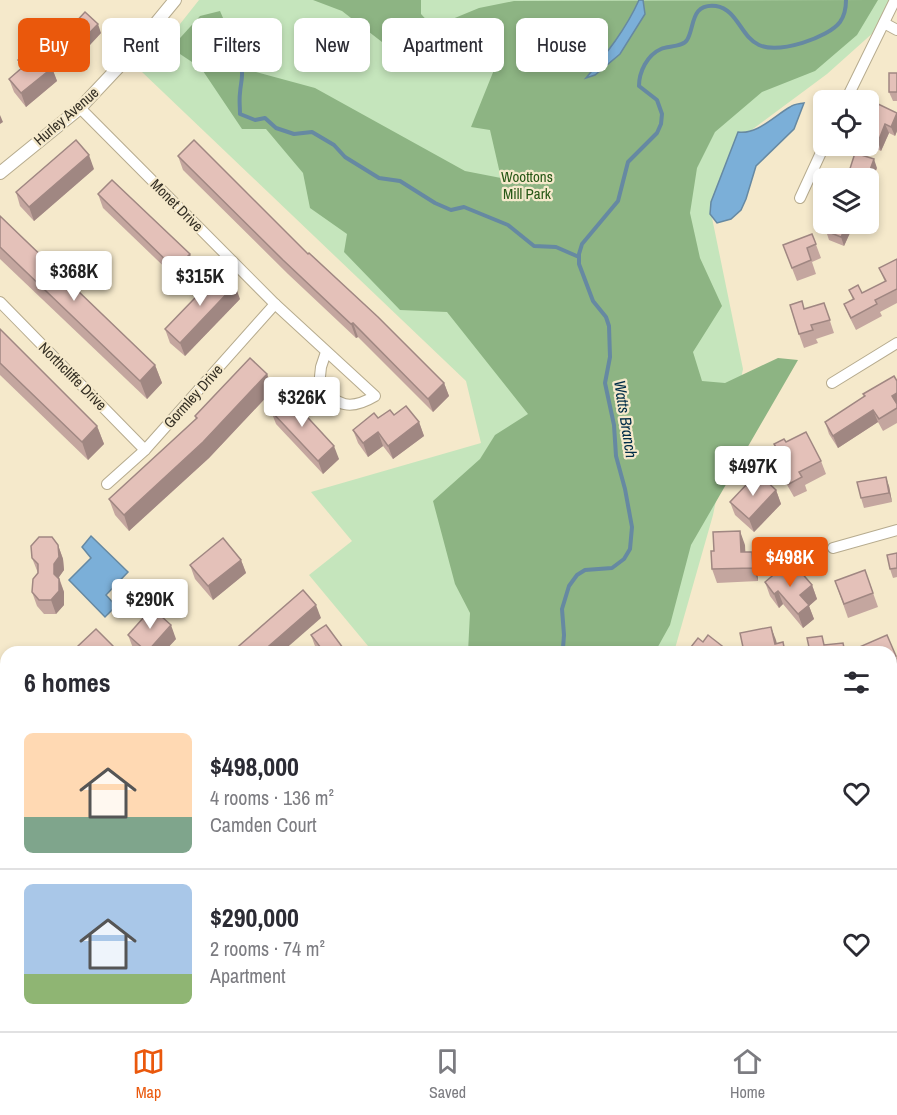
<!DOCTYPE html>
<html lang="en">
<head>
<meta charset="utf-8">
<style>
  :root { --surface:#fff; --page:#f7f7f7; --text:#2b2b33; --muted:#7c7c81; --line:#e1e1e2; --accent:#ea580c }
  body { margin:0; font-family:"Archivo Narrow",sans-serif; background:var(--page); color:var(--text); height:100vh; display:flex; flex-direction:column; font-size:22px; white-space:nowrap }
  * { box-sizing:border-box; margin:0 }
  p { font-size:20px; color:var(--muted) }
  .icon { flex:none; width:33px; height:33px; fill:none; stroke:currentColor; stroke-width:2; stroke-linecap:round; stroke-linejoin:round }
  .map { position:relative; flex:1; overflow:hidden }
  .details { position:absolute; left:0px; top:646px; width:897px; height:386px; display:flex; flex-direction:column; background:var(--surface); border-radius:18px 18px 0 0; box-shadow:0 3px 9px #0003 }
  .details>* { flex:none }
  .banner { position:absolute; left:18px; top:18px; width:861px; height:54px; display:flex; gap:12px }
  .tools { position:absolute; left:813px; top:90px; display:grid; gap:12px }
  .tools a { display:grid; place-items:center; width:66px; height:66px; border-radius:9px; background:var(--surface); box-shadow:0 3px 9px #0003; font-size:30px }
  .price { position:absolute; translate:-50% -51px; padding:0 14px; border-radius:6px; background:#fff; color:#222; font-size:20px; line-height:39px; filter:drop-shadow(0 2px 3px #0008) }
  .price::after { content:''; position:absolute; left:50%; top:36px; width:18px; height:14px; margin-left:-9px; background:inherit; clip-path:polygon(0 0,100% 0,50% 100%) }
  .price.current { background:var(--accent); color:#fff }
  ul { padding:0; list-style:none }
  li { display:flex; align-items:center; gap:18px; height:150px; padding:0 24px }
  li+li { border-top:2px solid var(--line) }
  li span { display:grid; place-items:center; flex:none; width:168px; height:120px; border-radius:9px; color:#555 }
  li>.icon { margin-inline-start:auto }
  span .icon { width:72px; height:72px; fill:#fffc; stroke-width:1 }
  li b { font-size:26px }
  h2 { display:flex; justify-content:space-between; align-items:center; height:72px; padding:0 24px; font-size:26px }
  .tag { padding:0 21px; border-radius:9px; background:var(--surface); box-shadow:0 3px 9px #0003; font-size:21px; line-height:54px }
  .tag.current { background:var(--accent); color:#fff }
  .tab-bar { display:flex; justify-content:space-around; align-items:center; height:84px; border-top:2px solid var(--line); background:var(--surface); font-size:16px; color:var(--muted) }
  .tab-bar a { display:grid; justify-items:center; gap:3px }
  .tab-bar .current { color:var(--accent) }
  .map>svg:first-child { display:block }
</style>
</head>
<body>
<div class="map">
<svg width="897" height="1031" viewBox="0 0 897 1031">
  <rect width="100%" height="100%" fill="#f5e9cb"/>
  <g fill="#c5e5bc">
    <polygon points="199,0 895,0 884,23 827,74 738,140 710,208 743,369 713,515 674,652 373,652 309,575 352,541 311,492 481,443 466,381 142,72"/>
    <polygon points="373,1026 876,1026 880,1031 349,1031"/>
  </g>
  <g fill="#8db483">
    <polygon points="313,0 421,0 421,14 433,27 479,8 514,1 878,0 857,35 815,71 762,92 715,132 697,168 690,213 700,258 722,306 693,352 702,381 725,383 778,358 798,360 691,545 670,625 655,652 468,652 470,613 455,584 433,501 480,459 495,435 528,414 447,312 400,310 344,252 347,234 310,208 303,173 266,129 242,129 201,68 171,48 200,16 220,11 237,50 256,72 315,88 465,171 501,178 490,130 471,127 502,50 483,47 440,53 382,42 342,11"/>
    <polygon points="395,1026 672,1026 671,1031 608,1029 607,1031 388,1031"/>
  </g>
  <g fill="#7bafd8" stroke="#6689a2" stroke-width="1.5">
    <path d="M639 0H643L645 14 620 54 595 75 586 78C607 53 626 29 639 0Z"/>
    <path d="M804 103 794 129 756 166 746 199 741 210 731 219 717 223 710 214 711 202 738 132C757 135 774 116 790 107 794 104 799 104 804 103Z"/>
    <polygon points="91,536 128,572 106,595 116,606 105,617 69,580 91,558 82,547"/>
  </g>
  <g fill="none" stroke-linecap="round" stroke-linejoin="round">
    <g stroke="#6689a2" stroke-width="4">
      <path d="M202 28 217 45 219 64 230 57C248 68 241 76 240 93 239 100 240 107 240 114L255 120 265 118 276 128 294 134 312 132 334 145 345 157 379 178 400 181 435 203 451 210 464 207 508 225 534 246 556 247 579 257"/>
      <path d="M559 652 563 648 564 635 562 609 569 586 577 575 585 570 612 568 624 559 630 549 632 527 625 489 616 456 614 425 605 383 610 357 609 326 606 317 593 301 579 264V254L582 244 618 201 628 162 657 133 661 124 662 114 657 100 639 86C639 72 647 55 661 49 668 46 683 47 687 40 695 27 690 3 716 6 737 9 741 37 759 45 779 54 828 38 840 22 845 15 846 8 846 0"/>
      <polyline points="427,1031 427,1026"/>
    </g>
    <g stroke="#b6ab8e" stroke-width="12">
      <g id="minor">
        <polyline points="884,23 897,30"/>
        <polyline points="846,100 895,0"/>
        <path d="M80 108 275 304 375 396C350 411 338 406 319 386L321 367 326 352"/>
        <polyline points="800,198 824,146"/>
        <polyline points="0,302 145,450"/>
        <polyline points="832,383 897,343"/>
        <polyline points="107,484 145,450 275,304"/>
        <polyline points="833,548 897,530"/>
        <polyline points="891,706 897,703"/>
        <polyline points="0,861 6,854"/>
        <polyline points="891,897 897,902"/>
        <polyline points="0,932 6,938"/>
        <polyline points="85,1026 88,1031"/>
        <polyline points="117,1031 127,1026"/>
      </g>
    </g>
    <g stroke="#b6ab8e" stroke-width="14">
      <polyline id="tertiary" points="0,173 80,108 128,57 175,0"/>
    </g>
    <g stroke="#b6ab8e" stroke-width="16">
      <polyline id="secondary" points="0,1020 9,1031"/>
    </g>
    <use href="#minor" stroke="#fff" stroke-width="10"/>
    <use href="#tertiary" stroke="#fff" stroke-width="12"/>
    <use href="#secondary" stroke="#dfe5fa" stroke-width="15"/>
  </g>
  <g fill="#c4a69f">
    <polygon points="101,33 75,61 62,49 59,40"/>
    <polygon points="18,60 52,68 57,81 26,107 14,92 9,79 21,68"/>
    <polygon points="897,73 897,101 893,101 889,92"/>
    <polygon points="897,113 897,131 895,136 889,133 881,151 868,145 868,119"/>
    <polygon points="178,156 308,254 444,383 449,396 433,412 358,337 356,338 288,274 183,170"/>
    <polygon points="94,169 34,221 20,206 16,192"/>
    <polygon points="98,194 195,268 180,282 103,208"/>
    <polygon points="0,216 155,365 162,383 147,399 0,259"/>
    <polygon points="829,224 854,224 844,246 829,240 826,231"/>
    <polygon points="812,234 821,258 812,262 816,274 797,281 783,245"/>
    <polygon points="897,259 897,303 880,312 882,316 856,330 849,316 844,304 853,300 849,290 862,293 885,282 879,268"/>
    <polygon points="240,299 185,356 170,343 165,329"/>
    <polygon points="824,303 834,333 816,339 818,343 804,348 799,334 805,309"/>
    <polygon points="0,329 97,426 104,444 88,460 0,375"/>
    <polygon points="267,374 273,390 209,458 129,531 115,515 109,499 196,419 195,416"/>
    <polygon points="897,381 897,423 883,431 878,422 838,448 829,434 825,422 864,397 863,394"/>
    <polygon points="271,411 339,459 323,474 276,424"/>
    <polygon points="394,415 419,422 424,436 393,459 383,446 368,457 358,443 353,430 378,418"/>
    <polygon points="786,442 821,461 826,474 805,485 807,491 794,497 778,469 774,455 778,453 774,444"/>
    <polygon points="889,486 892,502 864,508 861,498"/>
    <polygon points="749,488 776,490 781,504 754,532 735,515 730,502"/>
    <polygon points="58,545 63,559 64,570 59,577 64,592 64,605 56,614 44,614 37,606 32,592 38,573 32,558"/>
    <polygon points="745,545 745,552 752,552 757,566 758,581 717,583 712,569"/>
    <polygon points="897,553 897,577 893,578 890,569"/>
    <polygon points="241,560 246,573 213,600 195,579 190,565"/>
    <polygon points="865,570 878,607 848,618 835,581"/>
    <polygon points="793,577 812,585 817,599 809,606 814,619 803,628 783,604 779,608 770,596 765,582"/>
    <polygon points="128,635 176,639 164,652 137,652 133,648"/>
    <polygon points="311,635 346,652 319,652 316,649"/>
    <polygon points="887,635 897,658 897,666 891,669 891,652"/>
    <polygon points="897,740 897,770 891,770 891,742"/>
    <polygon points="891,819 897,821 897,860 891,858"/>
    <polygon points="897,957 897,1011 891,1007 891,964"/>
    <polygon points="191,1026 253,1026 225,1031 193,1031"/>
  </g>
  <g fill="#a08782">
    <polygon points="98,24 101,33 75,61 71,52"/>
    <polygon points="52,68 57,81 26,107 21,93"/>
    <polygon points="897,114 897,131 895,136 891,127"/>
    <polygon points="0,115 3,122 0,124"/>
    <polygon points="885,124 889,133 881,151 878,142"/>
    <polygon points="89,155 94,169 34,221 29,207"/>
    <polygon points="874,159 877,168 868,194 868,178 867,178"/>
    <polygon points="847,224 854,224 844,246 841,237"/>
    <polygon points="190,254 195,268 180,282 175,269"/>
    <polygon points="235,285 240,299 185,356 180,343"/>
    <polygon points="353,323 358,337 356,338 351,324"/>
    <polygon points="155,365 162,383 147,399 140,381"/>
    <polygon points="267,374 273,390 209,458 129,531 124,515"/>
    <polygon points="444,383 449,396 433,412 428,399"/>
    <polygon points="897,393 897,408 892,396"/>
    <polygon points="873,410 878,422 838,448 833,436"/>
    <polygon points="419,422 424,436 393,459 388,446"/>
    <polygon points="97,426 104,444 88,460 82,442"/>
    <polygon points="378,432 383,446 368,457 363,443"/>
    <polygon points="334,446 339,459 323,474 318,461"/>
    <polygon points="886,477 889,486 892,502 889,493"/>
    <polygon points="776,490 781,504 754,532 749,519"/>
    <polygon points="740,531 745,545 746,566 741,552"/>
    <polygon points="58,545 63,559 64,570 59,577 59,586 59,579 64,592 64,605 56,614 51,600 54,564"/>
    <polygon points="752,552 757,566 758,581 753,568"/>
    <polygon points="241,560 246,573 213,600 208,586"/>
    <polygon points="812,585 817,599 809,606 814,619 803,628 798,614 800,595"/>
    <polygon points="778,591 783,604 779,608 774,594"/>
    <polygon points="316,605 321,618 282,652 262,652"/>
    <polygon points="171,625 176,639 164,652 147,652"/>
    <polygon points="771,627 776,640 779,652 775,644"/>
    <polygon points="6,810 6,832 0,838 0,816"/>
    <polygon points="897,993 897,1007 894,998"/>
  </g>
  <g fill="#e4c1b9" stroke="#a08782" stroke-width="1.5">
    <polygon points="85,12 98,24 71,52 59,40"/>
    <polygon points="26,53 32,59 40,53 52,68 21,93 9,79 24,66 18,60"/>
    <rect x="889" y="73" width="8" height="19"/>
    <polygon points="876,103 897,113 891,127 885,124 878,142 868,138 868,119"/>
    <polygon points="76,140 89,155 29,207 16,192"/>
    <polygon points="194,140 308,254 309,253 378,317 444,383 428,399 353,323 351,324 283,260 178,156"/>
    <polygon points="855,153 874,159 867,178 847,178"/>
    <polygon points="112,180 190,254 175,269 98,194"/>
    <polygon points="0,216 155,365 140,381 0,247"/>
    <polygon points="829,224 847,224 841,237 826,231"/>
    <polygon points="812,234 816,244 807,248 811,260 792,268 783,245"/>
    <polygon points="897,259 897,289 875,300 877,304 851,318 844,304 854,299 849,290 858,285 862,293 886,281 879,268"/>
    <polygon points="221,271 235,285 180,343 165,329"/>
    <polygon points="802,301 804,309 824,303 830,320 811,325 813,330 799,334 790,305"/>
    <polygon points="0,329 97,426 82,442 0,363"/>
    <polygon points="250,358 267,374 203,442 124,515 109,499 197,418 195,416"/>
    <polygon points="894,376 897,381 897,393 892,396 897,404 897,408 879,419 873,410 833,436 825,422 865,396 863,394"/>
    <polygon points="287,395 334,446 318,461 271,411"/>
    <polygon points="406,406 419,422 388,446 378,432 363,443 353,430 374,413 378,418 390,410 394,415"/>
    <polygon points="806,432 821,461 799,472 802,477 789,484 774,455 779,452 774,444 784,439 786,442"/>
    <polygon points="761,476 776,490 749,519 730,502 746,485 749,488"/>
    <polygon points="886,477 889,493 861,498 857,482"/>
    <polygon points="740,531 741,552 752,552 753,568 712,569 711,551 714,551 713,532"/>
    <polygon points="39,537 52,537 58,545 59,557 54,564 54,574 59,579 59,591 51,600 39,600 32,592 33,579 38,573 38,564 32,558 31,546"/>
    <polygon points="223,538 241,560 208,586 190,565"/>
    <polygon points="897,553 897,568 890,569 887,555"/>
    <polygon points="784,566 793,577 800,571 812,585 800,595 809,605 798,614 778,591 774,594 765,582"/>
    <polygon points="865,570 873,593 844,604 835,581"/>
    <polygon points="303,590 316,605 262,652 232,652"/>
    <polygon points="152,608 171,625 147,652 128,635"/>
    <polygon points="326,625 346,652 324,652 311,635"/>
    <polygon points="771,627 775,644 783,642 785,652 744,652 740,633"/>
    <polygon points="96,629 119,652 84,652 78,646"/>
    <polygon points="708,635 726,649 723,652 687,652 698,638 703,642"/>
    <polygon points="887,635 896,656 891,658 891,652 859,652 857,648"/>
    <polygon points="822,636 824,645 843,643 845,652 810,652 807,638"/>
    <polygon points="897,740 897,757 891,758 891,742"/>
    <polygon points="6,771 6,810 0,816 0,778"/>
    <polygon points="891,819 897,821 897,848 891,846"/>
    <polygon points="896,956 897,957 897,993 894,998 891,996 891,964"/>
    <polygon points="148,1026 175,1026 178,1031 138,1031"/>
  </g>
  <g text-anchor="middle" dominant-baseline="central" stroke-width="4.5" stroke-linejoin="round" paint-order="stroke">
    <g font-size="15" fill="#342f24" stroke="#f5e9cb">
      <text transform="translate(66 116) rotate(-41)">Hurley Avenue</text>
      <text transform="translate(177 205) rotate(45)">Monet Drive</text>
      <text transform="translate(73 376) rotate(45)">Northcliffe Drive</text>
      <text transform="translate(193 396) rotate(-48)">Gormley Drive</text>
    </g>
    <g font-size="15" fill="#255715" stroke="#f5e9cb">
      <text x="527" y="176">Woottons<tspan x="527" dy="17">Mill Park</tspan></text>
    </g>
    <g font-size="16" font-style="italic" fill="#022d48" stroke="#f5e9cb">
      <text transform="translate(626 419) rotate(81)">Watts Branch</text>
    </g>
  </g>
</svg>
<div class="tools">
<a><svg class="icon" aria-label="locate" viewBox="0 0 24 24"><circle cx="12" cy="12" r="6"/><path d="M12 2v4M12 18v4M2 12h4M18 12h4"/></svg></a>
<a><svg class="icon" aria-label="layers" viewBox="0 0 24 24"><path d="M12 4l9 5-9 5-9-5zM3 14l9 5 9-5"/></svg></a>
</div>
<b class="price" style="left:74px;top:302px">$368K</b>
<b class="price" style="left:200px;top:307px">$315K</b>
<b class="price" style="left:302px;top:428px">$326K</b>
<b class="price" style="left:753px;top:497px">$497K</b>
<b class="price current" style="left:790px;top:588px">$498K</b>
<b class="price" style="left:150px;top:630px">$290K</b>
<div class="banner">
<a class="tag current">Buy</a>
<a class="tag">Rent</a>
<a class="tag">Filters</a>
<a class="tag">New</a>
<a class="tag">Apartment</a>
<a class="tag">House</a>
</div>
<section class="details">
<h2>6 homes<svg class="icon" aria-label="filters" viewBox="0 0 24 24"><path d="M4 7h16M4 17h16"/><circle cx="9" cy="7" r="2"/><circle cx="15" cy="17" r="2"/></svg></h2>
<ul>
<li><span style="background:linear-gradient(#ffd9b3 70%,#7fa58c 0)"><svg class="icon" aria-label="home" viewBox="0 0 24 24"><path d="M3 11l9-7 9 7M6 9v11h12V9"/></svg></span><div><b>$498,000</b><p>4 rooms · 136 m²</p><p>Camden Court</p></div><svg class="icon" aria-label="heart" viewBox="0 0 24 24"><path d="M12 20l-8-8c-3-5 5-10 8-4 3-6 11-1 8 4z"/></svg></li>
<li><span style="background:linear-gradient(#a9c7e8 75%,#8fb573 0)"><svg class="icon" aria-label="home" viewBox="0 0 24 24"><path d="M3 11l9-7 9 7M6 9v11h12V9"/></svg></span><div><b>$290,000</b><p>2 rooms · 74 m²</p><p>Apartment</p></div><svg class="icon" aria-label="heart" viewBox="0 0 24 24"><path d="M12 20l-8-8c-3-5 5-10 8-4 3-6 11-1 8 4z"/></svg></li>
</ul>
</section>
</div>
<nav class="tab-bar">
<a class="current"><svg class="icon" aria-label="map" viewBox="0 0 24 24"><path d="M3 6l6-2 6 2 6-2v14l-6 2-6-2-6 2zM9 4v14M15 6v14"/></svg>Map</a>
<a><svg class="icon" aria-label="saved" viewBox="0 0 24 24"><path d="M7 4h10v16l-5-4-5 4z"/></svg>Saved</a>
<a><svg class="icon" aria-label="home" viewBox="0 0 24 24"><path d="M3 11l9-7 9 7M6 9v11h12V9"/></svg>Home</a>
</nav>
</body>
</html>
